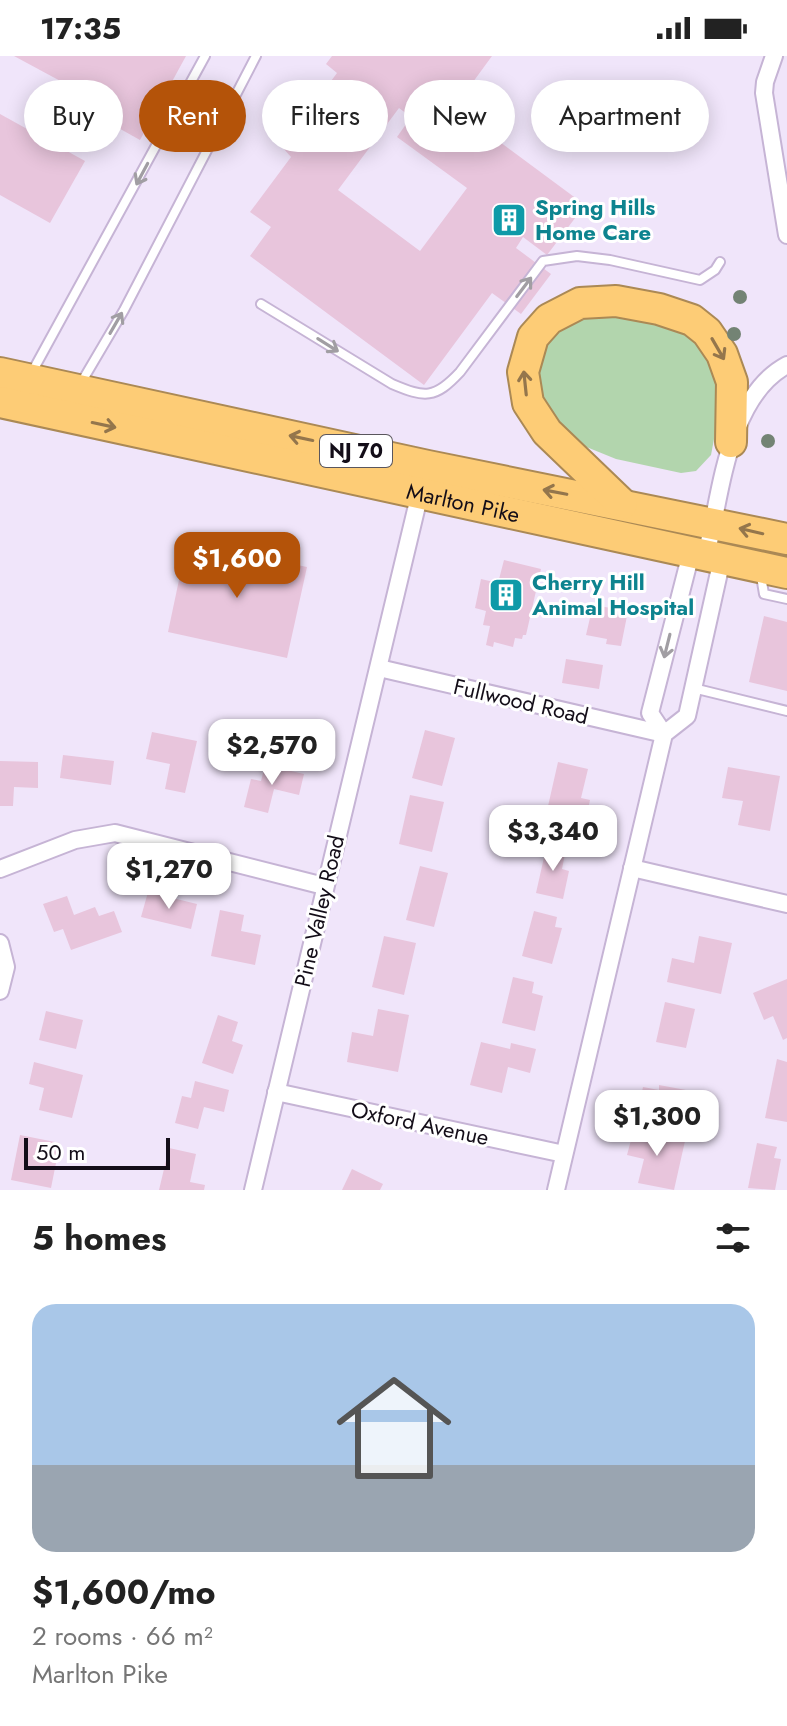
<!DOCTYPE html>
<html lang="en">
<head>
<meta charset="utf-8">
<style>
  :root { --surface:#fff; --page:#f2f2f2; --text:#222; --muted:#767676; --accent:#b45309 }
  body { margin:0; font-family:Jost,sans-serif; background:var(--page); color:var(--text); height:100vh; display:flex; flex-direction:column; font-size:30px; white-space:nowrap }
  * { box-sizing:border-box; margin:0 }
  p { font-size:26px; color:var(--muted) }
  .icon { flex:none; width:44px; height:44px; fill:none; stroke:currentColor; stroke-width:2; stroke-linecap:round; stroke-linejoin:round }
  .map { position:relative; height:1134px; overflow:hidden }
  .panel { display:flex; flex-direction:column; background:var(--surface); flex:1 }
  .panel>* { flex:none }
  .top-card { position:absolute; left:24px; top:24px; width:740px; height:72px; display:flex; gap:16px }
  .scale { position:absolute; left:24px; bottom:20px; width:146px; box-sizing:border-box; padding-left:8px; border:4px solid #130d18; border-top:0; font-size:22px; line-height:28px; white-space:nowrap; color:#130d18; -webkit-text-stroke:6px #fff; paint-order:stroke }
  .price { position:absolute; translate:-50% -68px; padding:0 18px; border-radius:16px; background:#fff; color:#222; font-size:26px; line-height:52px; filter:drop-shadow(0 2px 4px #0008) }
  .price::after { content:''; position:absolute; left:50%; top:48px; width:24px; height:18px; margin-left:-12px; background:inherit; clip-path:polygon(0 0,100% 0,50% 100%) }
  .price.active { background:var(--accent); color:#fff }
  ul { padding:0; list-style:none }
  li { display:grid; align-content:center; gap:16px; height:424px; padding:0 32px }
  li span { display:grid; place-items:center; height:248px; border-radius:24px; color:#555 }
  li>.icon { margin-inline-start:auto }
  span .icon { width:144px; height:144px; fill:#fffc; stroke-width:1 }
  li b { font-size:34px }
  h2 { display:flex; justify-content:space-between; align-items:center; height:96px; padding:0 32px; font-size:34px }
  .chip { padding:0 28px; border-radius:36px; background:var(--surface); box-shadow:0 4px 20px #0003; font-size:28px; line-height:72px }
  .chip.active { background:var(--accent); color:#fff }
  .status { display:flex; justify-content:space-between; align-items:center; height:56px; padding:0 40px; background:var(--surface); direction:ltr }
  .status svg { height:22px; fill:currentColor }
  .map>svg:first-child { display:block }
</style>
</head>
<body>
<div class="status"><b>17:35</b><svg viewBox="0 0 49 12"><path d="M0 12V9h3v3zM5 12V6h3v6zM10 12V3h3v9zM15 12V0h3v12zM26 1h20v11H26zM47 4h2v5h-2z"/></svg></div>
<div class="map">
<svg width="787" height="1134" viewBox="0 0 787 1134">
  <rect width="100%" height="100%" fill="#f0e5fa"/>
  <polygon fill="#b2d5ad" points="592,254 674,268 703,284 723,335 711,399 696,415 681,417 616,403 584,390 563,376 547,360 534,326 547,280"/>
  <g fill="#e8c5dc" fill-rule="evenodd">
    <polygon points="14,0 186,0 140,84 97,60 103,48"/>
    <path d="M332 0H492L454 52 585 149 547 199 523 181 516 192 551 218 521 258 492 237 424 329 250 200 271 171 250 156 291 101 282 91 337 17 326 8ZM399 52 411 61 397 81 467 132 420 195 338 134Z"/>
    <polygon points="0,58 85,105 50,167 0,139"/>
    <polygon points="187,486 307,511 287,602 168,576"/>
    <polygon points="504,504 541,513 526,579 523,579 522,583 515,582 513,591 494,586 493,591 486,589 490,570 483,569 486,555 475,552 481,523 498,527"/>
    <polygon points="593,549 611,552 610,557 627,560 621,590 606,588 607,583 586,579"/>
    <polygon points="764,560 787,566 787,635 749,626"/>
    <polygon points="566,603 603,609 599,633 562,627"/>
    <polygon points="425,674 455,682 442,730 412,722"/>
    <polygon points="152,676 197,685 185,737 165,733 170,708 146,703"/>
    <polygon points="63,699 114,705 111,729 60,722"/>
    <polygon points="0,705 38,706 38,732 14,731 13,750 0,750"/>
    <polygon points="558,706 588,713 581,742 590,744 585,768 546,759"/>
    <polygon points="265,709 304,718 299,739 274,733 268,757 244,751 251,723 261,725"/>
    <polygon points="728,711 780,720 770,775 738,769 743,745 722,742"/>
    <polygon points="410,739 444,746 432,796 399,788"/>
    <polygon points="547,788 566,793 562,813 569,815 563,843 536,837"/>
    <polygon points="420,810 448,817 434,871 406,864"/>
    <polygon points="148,836 197,848 191,873 141,861"/>
    <polygon points="67,840 74,859 95,851 99,860 114,855 122,876 71,894 63,873 54,876 43,848"/>
    <polygon points="220,854 244,859 241,875 261,879 255,909 211,900"/>
    <polygon points="534,855 557,861 555,871 562,872 552,908 522,900"/>
    <polygon points="384,880 416,887 404,939 372,931"/>
    <polygon points="699,880 732,887 721,938 667,926 672,902 694,907"/>
    <polygon points="513,921 534,926 532,937 543,940 535,975 502,967"/>
    <polygon points="787,923 787,982 783,984 773,960 764,964 753,937"/>
    <polygon points="665,946 695,953 686,992 656,986"/>
    <polygon points="378,953 409,959 398,1016 347,1006 352,976 373,980"/>
    <polygon points="46,955 83,964 76,993 39,984"/>
    <polygon points="218,959 238,966 232,985 243,989 233,1018 202,1007"/>
    <polygon points="481,986 510,993 511,987 536,993 530,1017 508,1011 502,1037 470,1029"/>
    <polygon points="777,1003 787,1006 787,1066 765,1062"/>
    <polygon points="34,1006 83,1019 72,1062 39,1054 44,1032 29,1028"/>
    <polygon points="195,1025 229,1034 224,1056 204,1051 198,1073 175,1067 182,1040 191,1042"/>
    <polygon points="659,1029 686,1034 679,1067 637,1058 643,1031 659,1034"/>
    <polygon points="634,1073 685,1085 674,1134 638,1127 644,1103 627,1099"/>
    <polygon points="20,1079 60,1087 51,1132 11,1124"/>
    <polygon points="757,1087 777,1091 774,1102 781,1103 775,1134 748,1132"/>
    <polygon points="169,1092 196,1098 190,1126 205,1129 204,1134 159,1134"/>
    <polygon points="352,1113 383,1128 380,1134 342,1134"/>
  </g>
  <g fill="none" stroke-linecap="round" stroke-linejoin="round">
    <g stroke="#c6b4d5" stroke-width="12">
      <g id="lane">
        <path d="M261 248 392 328C425 342 435 343 460 316L543 205 577 200 610 204 700 224 715 214 720 206"/>
        <polyline points="31,318 205,0"/>
        <polyline points="81,327 124,254 256,0"/>
        <polyline points="761,520 764,538 787,543"/>
        <polyline points="693,632 787,655"/>
      </g>
    </g>
    <g stroke="#c6b4d5" stroke-width="20">
      <g id="street">
        <polyline points="774,0 765,26 764,37 787,179"/>
        <path d="M706 499C721 440 727 341 787 309"/>
        <polyline points="379,612 664,678"/>
        <polyline points="664,678 650,657 689,505 705,500"/>
        <polyline points="632,812 787,848"/>
        <polyline points="0,813 75,784 115,777 324,830"/>
        <polyline points="0,887 6,911 0,935"/>
        <polyline points="276,1036 564,1098"/>
        <polyline points="253,1134 420,437"/>
        <polyline points="556,1134 664,678 687,660 720,512 707,500"/>
      </g>
    </g>
    <g stroke="#ab8955" stroke-width="34">
      <g id="highway">
        <polyline points="0,317 428,410 787,483"/>
        <path id="s1" d="M0 346 787 517"/>
        <polyline points="622,448 547,376 528,347 523,316 533,281 549,263 580,247 616,245 659,253 692,264 707,276 722,298 732,326 731,386"/>
      </g>
    </g>
    <use href="#lane" stroke="#fff" stroke-width="8"/>
    <use href="#street" stroke="#fff" stroke-width="16"/>
    <use href="#highway" stroke="#fdcc76" stroke-width="30"/>
  </g>
  <g fill="#738374">
    <circle cx="740" cy="241" r="7"/>
    <circle cx="734" cy="278" r="7"/>
    <circle cx="768" cy="385" r="7"/>
  </g>
  <defs><path id="oneway-shaft" d="M-6 0H5M1.5-3L5.5 0L1.5 3" fill="none" stroke-width="1.6" stroke-linecap="round" stroke-linejoin="round" transform="scale(2)"/></defs>
  <g stroke="#a19ea3">
    <use href="#oneway-shaft" transform="translate(142 118) rotate(118)"/>
    <use href="#oneway-shaft" transform="translate(524 231) rotate(-53)"/>
    <use href="#oneway-shaft" transform="translate(116 267) rotate(-60)"/>
    <use href="#oneway-shaft" transform="translate(328 289) rotate(32)"/>
    <use href="#oneway-shaft" transform="translate(667 590) rotate(104)"/>
  </g>
  <g stroke="#94764c">
    <use href="#oneway-shaft" transform="translate(718 293) rotate(60)"/>
    <use href="#oneway-shaft" transform="translate(525 327) rotate(-96)"/>
    <use href="#oneway-shaft" transform="translate(104 369) rotate(12)"/>
    <use href="#oneway-shaft" transform="translate(301 382) rotate(-168)"/>
    <use href="#oneway-shaft" transform="translate(555 436) rotate(-169)"/>
    <use href="#oneway-shaft" transform="translate(751 475) rotate(-167)"/>
  </g>
  <defs>
    <g id="building-square" transform="scale(1.8)"><rect x="-9" y="-9" width="18" height="18" rx="4" fill="#0f9aa8" stroke="#fff"/><path d="M-4-6H4V6H1V3H-1V6H-4ZM-2.5-4.3h1.7v1.8h-1.7ZM.8-4.3h1.7v1.8H.8ZM-2.5-1h1.7V.8h-1.7ZM.8-1h1.7V.8H.8Z" fill="#fff"/></g>
  </defs>
  <g fill-rule="evenodd">
    <use href="#building-square" x="509" y="164"/>
    <use href="#building-square" x="506" y="539"/>
  </g>
  <g text-anchor="middle" dominant-baseline="central" stroke-width="6" stroke-linejoin="round" paint-order="stroke">
    <rect fill="#fff" stroke="#5a565d" stroke-width="2" x="320" y="379" width="72" height="32" rx="6"/>
    <g font-size="20" font-weight="bold" fill="#130d18">
      <text x="356" y="395">NJ 70</text>
    </g>
    <g font-size="22" font-weight="bold" fill="#0d838f" stroke="#fff" text-anchor="start">
      <text x="535" y="151">Spring Hills<tspan x="535" dy="25">Home Care</tspan></text>
      <text x="532" y="526">Cherry Hill<tspan x="532" dy="25">Animal Hospital</tspan></text>
    </g>
    <g font-size="22" fill="#130d18" stroke="#fff">
      <text stroke="none"><textPath href="#s1" startOffset="474">Marlton Pike</textPath></text>
      <text transform="translate(521 645) rotate(13)">Fullwood Road</text>
      <text transform="translate(319 855) rotate(-77)">Pine Valley Road</text>
      <text transform="translate(420 1067) rotate(12)">Oxford Avenue</text>
    </g>
  </g>
</svg>
<div class="scale">50 m</div>
<b class="price active" style="left:237px;top:544px">$1,600</b>
<b class="price" style="left:272px;top:731px">$2,570</b>
<b class="price" style="left:553px;top:817px">$3,340</b>
<b class="price" style="left:169px;top:855px">$1,270</b>
<b class="price" style="left:657px;top:1102px">$1,300</b>
<div class="top-card">
<a class="chip">Buy</a>
<a class="chip active">Rent</a>
<a class="chip">Filters</a>
<a class="chip">New</a>
<a class="chip">Apartment</a>
</div>
</div>
<section class="panel">
<h2>5 homes<svg class="icon" aria-label="filters" viewBox="0 0 24 24"><path d="M4 7h16M4 17h16"/><circle cx="9" cy="7" r="2"/><circle cx="15" cy="17" r="2"/></svg></h2>
<ul>
<li><span style="background:linear-gradient(#a9c7e8 65%,#9aa5b1 0)"><svg class="icon" aria-label="home" viewBox="0 0 24 24"><path d="M3 11l9-7 9 7M6 9v11h12V9"/></svg></span><div><b>$1,600/mo</b><p>2 rooms · 66 m²</p><p>Marlton Pike</p></div></li>
</ul>
</section>
</body>
</html>
